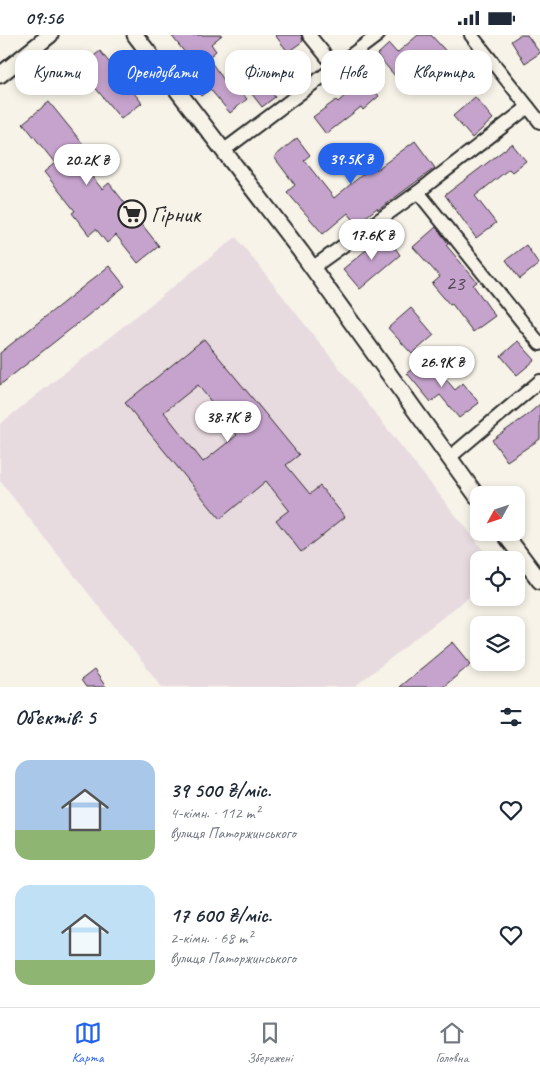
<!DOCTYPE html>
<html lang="uk">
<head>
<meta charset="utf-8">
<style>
  :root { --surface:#fff; --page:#f2f2f3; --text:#1f2937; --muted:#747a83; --line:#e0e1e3; --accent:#2563eb }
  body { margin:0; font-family:Caveat,sans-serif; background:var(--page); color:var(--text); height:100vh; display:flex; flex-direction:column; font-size:19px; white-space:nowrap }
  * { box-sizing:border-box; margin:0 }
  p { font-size:16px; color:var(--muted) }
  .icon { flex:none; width:28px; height:28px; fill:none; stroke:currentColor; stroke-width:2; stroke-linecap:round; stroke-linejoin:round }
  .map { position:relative; height:652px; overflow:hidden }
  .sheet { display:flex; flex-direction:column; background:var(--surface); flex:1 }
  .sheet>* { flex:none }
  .hud { position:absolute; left:15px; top:15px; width:510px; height:45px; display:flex; gap:10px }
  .needle { width:32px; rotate:230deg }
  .controls { position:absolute; left:470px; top:451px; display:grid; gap:10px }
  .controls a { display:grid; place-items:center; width:55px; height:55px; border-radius:10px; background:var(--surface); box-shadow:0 2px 8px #0003; font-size:25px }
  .price { position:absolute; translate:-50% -42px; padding:0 11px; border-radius:18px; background:#fff; color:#222; font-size:16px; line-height:32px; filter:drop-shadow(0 1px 2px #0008) }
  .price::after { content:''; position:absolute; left:50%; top:30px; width:15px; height:11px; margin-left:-8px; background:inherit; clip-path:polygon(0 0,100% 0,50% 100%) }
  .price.selected { background:var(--accent); color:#fff }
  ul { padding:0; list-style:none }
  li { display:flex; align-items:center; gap:15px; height:125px; padding:0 15px }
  li span { display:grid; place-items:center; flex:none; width:140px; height:100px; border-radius:15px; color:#555 }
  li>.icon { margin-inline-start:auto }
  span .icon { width:60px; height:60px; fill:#fffc; stroke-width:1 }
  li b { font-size:21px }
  h2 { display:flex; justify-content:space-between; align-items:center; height:60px; padding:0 15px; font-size:21px }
  .tag { padding:0 18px; border-radius:15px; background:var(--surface); box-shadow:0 2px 8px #0003; font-size:18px; line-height:45px }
  .tag.selected { background:var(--accent); color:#fff }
  .status { display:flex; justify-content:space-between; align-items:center; height:35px; padding:0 25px; background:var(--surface); direction:ltr }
  .status svg { height:14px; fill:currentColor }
  .tab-bar { display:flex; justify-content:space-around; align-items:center; height:70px; border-top:1px solid var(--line); background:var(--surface); font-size:14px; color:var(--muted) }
  .tab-bar a { display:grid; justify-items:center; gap:2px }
  .tab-bar .selected { color:var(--accent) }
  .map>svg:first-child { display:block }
</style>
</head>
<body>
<div class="status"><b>09:56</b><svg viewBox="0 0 49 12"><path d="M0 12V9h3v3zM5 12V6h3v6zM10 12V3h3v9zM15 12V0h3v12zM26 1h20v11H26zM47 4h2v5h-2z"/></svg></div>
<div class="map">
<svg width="540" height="652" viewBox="0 0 540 652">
  <rect width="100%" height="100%" fill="#f7f3e8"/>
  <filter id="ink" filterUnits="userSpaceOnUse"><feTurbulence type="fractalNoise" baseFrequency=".02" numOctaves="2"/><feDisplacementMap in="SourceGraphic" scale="10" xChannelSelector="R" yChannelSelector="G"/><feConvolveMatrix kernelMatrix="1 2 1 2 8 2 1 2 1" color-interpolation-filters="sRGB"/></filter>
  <g filter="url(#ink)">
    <polygon fill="#e8dbe0" points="236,202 491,525 479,525 479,554 354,652 162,652 0,446 0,389"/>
    <g fill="#c6a3cd" stroke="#2b2b2b" fill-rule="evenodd">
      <polygon points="171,0 222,0 211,9 216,16 208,23 229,52 234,48 247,64 230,78 210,54 201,61 186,41 197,33"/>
      <polygon points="275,0 301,0 303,6 288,17"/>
      <polygon points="418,0 431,0 466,38 446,55 424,30 422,31 416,24 396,42 377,20 389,9 397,18"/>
      <polygon points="520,0 527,0 540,18 525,28 511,6"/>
      <polygon points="100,16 142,68 121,84 79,33"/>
      <polygon points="283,19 295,36 270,55 275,62 262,72 248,54 267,39 263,34"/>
      <polygon points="364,44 379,61 363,75 361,72 326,99 313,82 336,65 338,67"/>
      <polygon points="475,62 493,84 472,103 453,81"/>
      <polygon points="49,67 87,114 76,122 102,154 109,148 159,211 138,228 116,200 107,208 96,194 89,200 72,178 75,176 44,137 55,128 23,88"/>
      <polygon points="297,103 310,120 304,125 334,163 373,131 376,135 415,106 435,133 378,175 377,173 357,189 348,178 323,199 287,157 295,150 274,122"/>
      <polygon points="512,109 526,126 512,137 509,134 475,161 496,188 476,203 445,160"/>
      <polygon points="436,192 448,208 446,210 477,247 473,250 495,281 473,297 452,269 450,270 432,249 440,242 413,212"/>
      <polygon points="385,198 400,220 360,254 343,234 371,211 370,209"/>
      <polygon points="526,210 539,229 520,244 506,225"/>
      <polygon points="109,231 125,251 0,350 0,318"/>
      <polygon points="411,273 434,300 412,319 388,293"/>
      <path d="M204 304 299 420 286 430 310 459 320 451 345 482 301 517 276 485 289 475 266 446 220 484 125 368ZM198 350 237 400 203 427 164 377Z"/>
      <polygon points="518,306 535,325 517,340 501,321"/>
      <polygon points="427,322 455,355 463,348 479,368 459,383 440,360 431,367 407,338"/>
      <polygon points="540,369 540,404 507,426 492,405 526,381"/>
      <polygon points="453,607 471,629 443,652 399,652"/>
      <polygon points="94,635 106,652 86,652 81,645"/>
    </g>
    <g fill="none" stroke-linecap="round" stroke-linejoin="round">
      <g stroke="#2b2b2b" stroke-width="16">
        <g id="minor">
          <polyline points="309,0 335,32"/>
          <polyline points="471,0 540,87"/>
          <polyline points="223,116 378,0"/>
          <polyline points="418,157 540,309"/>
          <polyline points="312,233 418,157 528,72"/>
          <polyline points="449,423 540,346"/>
        </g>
      </g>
      <g stroke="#2b2b2b" stroke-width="19">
        <g id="tertiary">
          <polyline points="135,0 301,217 479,464"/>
          <polyline points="0,40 50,0"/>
          <polyline points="504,498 540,546"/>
        </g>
      </g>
      <use href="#minor" stroke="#f7f3e8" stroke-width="12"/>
      <use href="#tertiary" stroke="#f7f3e8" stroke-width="15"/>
    </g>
  </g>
  <defs>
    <g id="supermarket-ring" transform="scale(1.4375)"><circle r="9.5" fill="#f7f3e8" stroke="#2b2b2b" stroke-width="1.5"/><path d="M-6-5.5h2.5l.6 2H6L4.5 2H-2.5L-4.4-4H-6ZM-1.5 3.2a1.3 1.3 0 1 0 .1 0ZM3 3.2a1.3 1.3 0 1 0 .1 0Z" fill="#2b2b2b"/></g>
  </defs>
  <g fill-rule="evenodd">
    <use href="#supermarket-ring" x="132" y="179"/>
  </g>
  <g text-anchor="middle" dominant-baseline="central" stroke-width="4" stroke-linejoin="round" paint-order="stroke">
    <g font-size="21" fill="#524954">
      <text x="455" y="248">23</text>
    </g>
    <g font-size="24" fill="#2b2b2b" stroke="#f7f3e8" text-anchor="start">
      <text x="151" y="179">Гірник</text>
    </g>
  </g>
</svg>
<div class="controls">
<a><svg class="needle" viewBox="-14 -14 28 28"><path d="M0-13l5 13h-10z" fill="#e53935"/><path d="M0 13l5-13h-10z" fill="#747a83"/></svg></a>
<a><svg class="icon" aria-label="locate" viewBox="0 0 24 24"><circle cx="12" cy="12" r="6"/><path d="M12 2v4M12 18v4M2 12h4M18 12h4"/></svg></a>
<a><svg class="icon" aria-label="layers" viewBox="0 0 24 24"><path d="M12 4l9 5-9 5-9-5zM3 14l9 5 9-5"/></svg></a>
</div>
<b class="price selected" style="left:351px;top:150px">39.5K ₴</b>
<b class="price" style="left:87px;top:151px">20.2K ₴</b>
<b class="price" style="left:372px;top:226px">17.6K ₴</b>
<b class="price" style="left:442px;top:353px">26.9K ₴</b>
<b class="price" style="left:228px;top:408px">38.7K ₴</b>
<div class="hud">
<a class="tag">Купити</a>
<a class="tag selected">Орендувати</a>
<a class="tag">Фільтри</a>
<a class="tag">Нове</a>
<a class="tag">Квартира</a>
</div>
</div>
<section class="sheet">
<h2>Об’єктів: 5<svg class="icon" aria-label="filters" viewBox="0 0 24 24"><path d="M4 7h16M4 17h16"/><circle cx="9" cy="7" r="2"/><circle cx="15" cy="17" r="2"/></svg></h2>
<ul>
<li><span style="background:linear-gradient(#a9c7e8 70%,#8fb573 0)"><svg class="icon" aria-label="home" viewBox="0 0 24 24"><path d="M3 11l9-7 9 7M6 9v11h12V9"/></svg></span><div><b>39 500 ₴/міс.</b><p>4-кімн. · 112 m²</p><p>вулиця Паторжинського</p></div><svg class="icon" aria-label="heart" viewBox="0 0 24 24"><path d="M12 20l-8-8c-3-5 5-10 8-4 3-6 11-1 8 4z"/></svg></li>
<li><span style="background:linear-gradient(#bfe0f5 75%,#8fb573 0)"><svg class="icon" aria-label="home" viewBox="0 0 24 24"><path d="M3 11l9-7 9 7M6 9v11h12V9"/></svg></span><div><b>17 600 ₴/міс.</b><p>2-кімн. · 68 m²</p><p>вулиця Паторжинського</p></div><svg class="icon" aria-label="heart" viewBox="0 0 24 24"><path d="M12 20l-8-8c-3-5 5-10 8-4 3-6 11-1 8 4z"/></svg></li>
</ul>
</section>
<nav class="tab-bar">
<a class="selected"><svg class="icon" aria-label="map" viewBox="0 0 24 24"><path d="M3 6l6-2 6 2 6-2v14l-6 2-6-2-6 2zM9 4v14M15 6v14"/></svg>Карта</a>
<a><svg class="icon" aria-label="saved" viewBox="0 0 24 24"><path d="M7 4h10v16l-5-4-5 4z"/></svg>Збережені</a>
<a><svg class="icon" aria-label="home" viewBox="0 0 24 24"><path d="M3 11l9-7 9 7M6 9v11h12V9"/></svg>Головна</a>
</nav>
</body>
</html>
